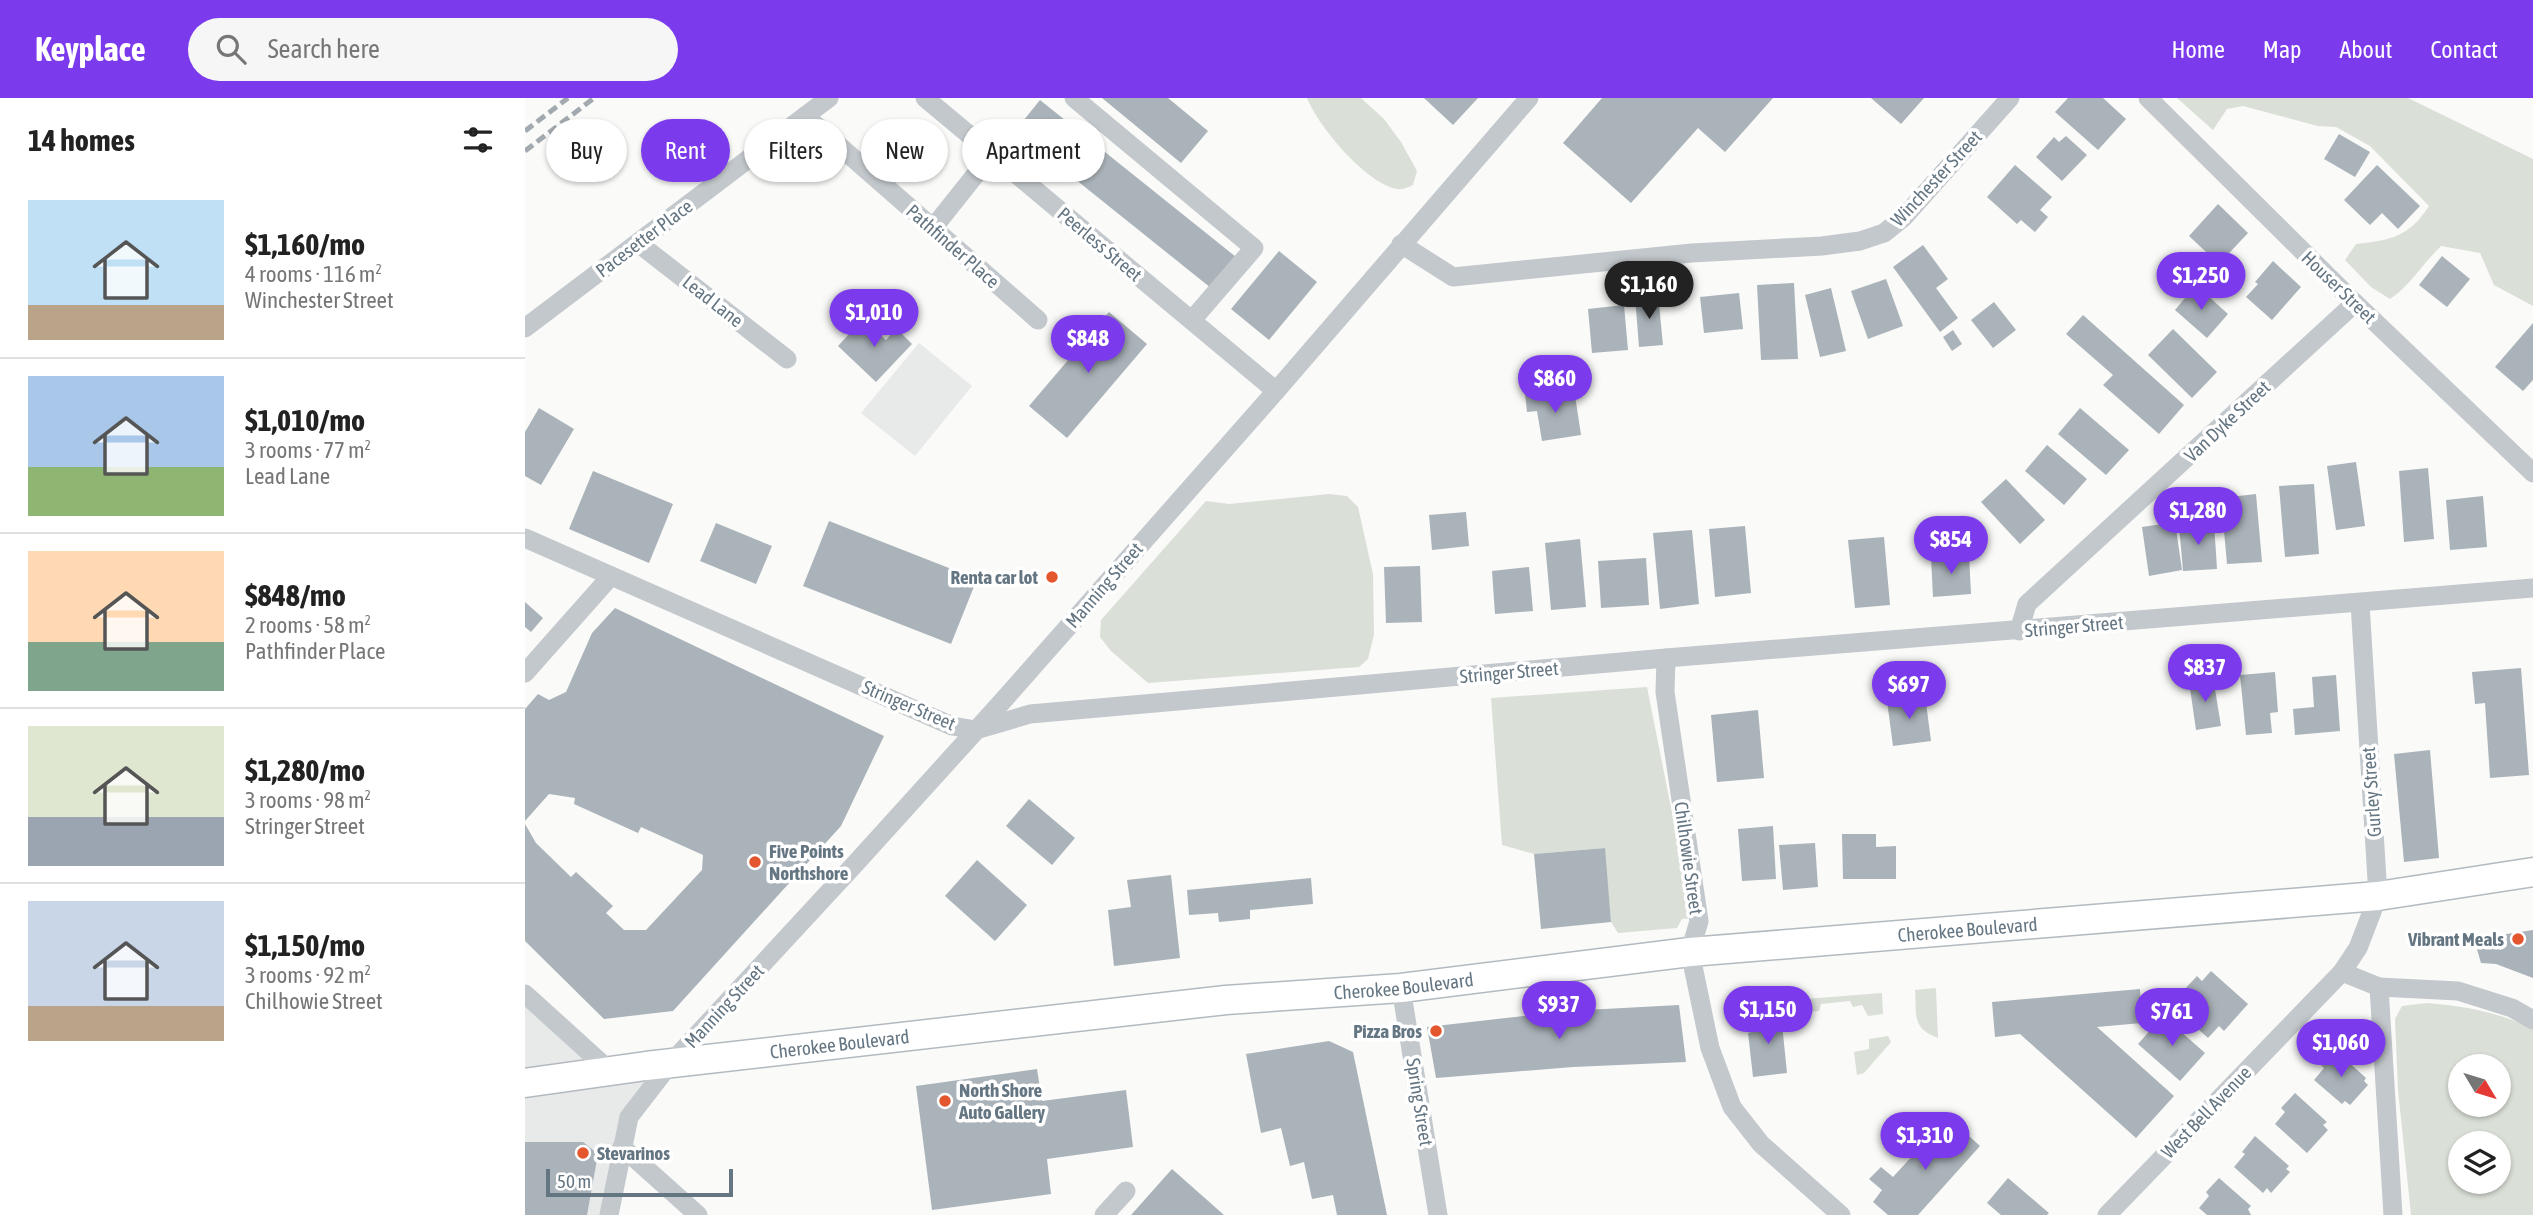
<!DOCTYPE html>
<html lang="en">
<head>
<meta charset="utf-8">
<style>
  :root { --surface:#fff; --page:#f6f6f6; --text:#222; --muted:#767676; --line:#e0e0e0; --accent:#7c3aed }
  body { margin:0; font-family:"Asap Condensed",sans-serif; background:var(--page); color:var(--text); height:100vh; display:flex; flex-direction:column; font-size:26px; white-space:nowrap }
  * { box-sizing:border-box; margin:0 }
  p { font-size:23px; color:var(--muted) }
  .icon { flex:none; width:38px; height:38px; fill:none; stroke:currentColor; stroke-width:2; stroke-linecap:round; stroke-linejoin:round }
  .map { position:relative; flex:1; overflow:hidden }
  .drawer { display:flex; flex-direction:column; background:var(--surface); width:525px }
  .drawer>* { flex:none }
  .hud { position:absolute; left:21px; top:21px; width:665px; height:63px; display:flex; gap:14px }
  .needle { width:46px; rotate:128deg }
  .buttons { position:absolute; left:1923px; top:956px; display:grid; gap:14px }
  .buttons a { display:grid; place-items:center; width:63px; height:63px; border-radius:50%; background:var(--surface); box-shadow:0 2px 5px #0004; font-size:35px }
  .scale { position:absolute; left:21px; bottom:18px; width:187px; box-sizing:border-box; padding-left:7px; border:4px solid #657683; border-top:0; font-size:19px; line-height:24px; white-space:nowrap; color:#657683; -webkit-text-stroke:5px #fff; paint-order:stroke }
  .price { position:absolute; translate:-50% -60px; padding:0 16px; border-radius:24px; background:var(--accent); color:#fff; font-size:23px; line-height:46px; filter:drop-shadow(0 2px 4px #0008) }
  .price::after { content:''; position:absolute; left:50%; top:42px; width:21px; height:16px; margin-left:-10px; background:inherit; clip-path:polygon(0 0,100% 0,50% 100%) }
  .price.on { background:#222; color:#fff }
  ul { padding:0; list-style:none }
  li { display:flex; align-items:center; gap:21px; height:175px; padding:0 28px }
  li+li { border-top:2px solid var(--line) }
  li span { display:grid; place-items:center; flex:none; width:196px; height:140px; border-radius:0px; color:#555 }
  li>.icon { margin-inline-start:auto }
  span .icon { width:84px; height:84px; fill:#fffc; stroke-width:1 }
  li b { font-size:30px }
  h2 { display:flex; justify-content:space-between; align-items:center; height:84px; padding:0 28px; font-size:30px }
  .tag { padding:0 24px; border-radius:32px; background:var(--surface); box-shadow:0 2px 5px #0004; font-size:24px; line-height:63px }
  .tag.on { background:var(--accent); color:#fff }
  header { display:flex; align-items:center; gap:42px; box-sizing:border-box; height:98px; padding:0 35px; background:var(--accent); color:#fff }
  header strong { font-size:33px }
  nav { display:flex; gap:38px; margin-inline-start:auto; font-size:24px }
  .search { width:490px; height:63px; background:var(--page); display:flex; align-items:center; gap:18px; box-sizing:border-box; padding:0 24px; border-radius:38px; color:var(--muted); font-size:26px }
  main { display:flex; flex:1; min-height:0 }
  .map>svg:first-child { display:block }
</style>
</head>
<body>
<header>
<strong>Keyplace</strong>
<div class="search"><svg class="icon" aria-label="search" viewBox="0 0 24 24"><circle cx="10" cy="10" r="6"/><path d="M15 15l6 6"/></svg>Search here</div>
<nav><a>Home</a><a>Map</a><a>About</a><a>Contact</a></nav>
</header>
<main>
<section class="drawer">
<h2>14 homes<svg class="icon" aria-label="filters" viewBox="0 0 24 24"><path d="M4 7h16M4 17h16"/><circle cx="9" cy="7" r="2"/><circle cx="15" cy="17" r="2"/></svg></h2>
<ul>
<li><span style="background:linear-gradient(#bfe0f5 75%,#b9a48a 0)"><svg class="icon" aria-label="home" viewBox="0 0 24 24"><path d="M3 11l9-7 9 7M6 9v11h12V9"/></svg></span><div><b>$1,160/mo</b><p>4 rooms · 116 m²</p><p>Winchester Street</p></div></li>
<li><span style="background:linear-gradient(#a9c7e8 65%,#8fb573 0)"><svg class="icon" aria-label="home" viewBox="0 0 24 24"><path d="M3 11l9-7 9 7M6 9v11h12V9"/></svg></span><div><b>$1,010/mo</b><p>3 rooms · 77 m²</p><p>Lead Lane</p></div></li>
<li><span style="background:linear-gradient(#ffd9b3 65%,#7fa58c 0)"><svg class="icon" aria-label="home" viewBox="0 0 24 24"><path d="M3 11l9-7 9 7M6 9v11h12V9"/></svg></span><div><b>$848/mo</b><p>2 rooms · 58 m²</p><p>Pathfinder Place</p></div></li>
<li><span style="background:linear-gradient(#dfe7d0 65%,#9aa5b1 0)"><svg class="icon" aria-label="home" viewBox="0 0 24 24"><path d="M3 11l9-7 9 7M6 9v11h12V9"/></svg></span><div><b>$1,280/mo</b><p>3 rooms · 98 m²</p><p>Stringer Street</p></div></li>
<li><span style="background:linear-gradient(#c9d6e8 75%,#b9a48a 0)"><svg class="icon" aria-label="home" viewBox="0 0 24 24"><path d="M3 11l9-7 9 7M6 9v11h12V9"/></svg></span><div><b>$1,150/mo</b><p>3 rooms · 92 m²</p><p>Chilhowie Street</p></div></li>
</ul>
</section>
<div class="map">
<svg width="2008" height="1117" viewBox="0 0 2008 1117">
  <rect width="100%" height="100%" fill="#fafaf8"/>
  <g fill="#e8e9e9">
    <polygon points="394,245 447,288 390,358 336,315"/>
    <polygon points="0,897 85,973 145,966 104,1019 84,1117 0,1117"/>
  </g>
  <g fill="#dadfd7" fill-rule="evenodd">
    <path d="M782 0H836L859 21 876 44 892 73 888 87C884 89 877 92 873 91 842 87 793 28 782 0Z"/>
    <path d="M1652 0H1883L2008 61V208L1969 187 1955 155 1916 148C1898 165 1885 188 1865 201L1846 189 1820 162 1831 146C1866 142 1884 139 1904 108L1845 48 1811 29 1793 28 1718 8 1702 11 1688 32Z"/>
    <polygon points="804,396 822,398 833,409 848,476 849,537 843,561 834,569 623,585 586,553 575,539 576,522 681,403 704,406"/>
    <polygon points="1122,589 1168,820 1157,821 1152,830 1093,835 1086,824 1079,750 1009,756 977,747 966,600"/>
    <path d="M1410 890 1411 891 1413 940C1386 930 1392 917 1390 892Z"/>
    <polygon points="1357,895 1358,916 1343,918 1337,907 1328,909 1325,903 1296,906 1294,913 1282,914 1280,901"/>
    <path d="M1902 905C1939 908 1974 914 2008 931V1117H1886L1873 992 1870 921 1877 908ZM1936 968H1974V1006H1936ZM1936 1045H1974V1083H1936Z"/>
    <polygon points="1363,938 1366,944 1339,975 1332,977 1329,954 1344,951 1344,941"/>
  </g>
  <g fill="#aab3b9">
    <polygon points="577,0 643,0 683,33 656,65"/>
    <polygon points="899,0 953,0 928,27"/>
    <polygon points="1077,0 1248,0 1200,54 1173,30 1106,105 1038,45"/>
    <polygon points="1346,0 1399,0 1376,26"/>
    <polygon points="1543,0 1578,0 1601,21 1573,52 1530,14"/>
    <polygon points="515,2 711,159 686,190 490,33"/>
    <polygon points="1814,36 1845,54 1830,79 1799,61"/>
    <polygon points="1541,38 1562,57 1537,83 1511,59 1529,39 1534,44"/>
    <polygon points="1490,67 1527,99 1515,112 1523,119 1510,134 1496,122 1492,126 1462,99"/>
    <polygon points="1852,67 1895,108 1873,131 1857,115 1845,127 1819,102"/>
    <polygon points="1693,106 1723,135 1694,166 1664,138"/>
    <polygon points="1398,147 1423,181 1411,190 1433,220 1415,234 1368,169"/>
    <polygon points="754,153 792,184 744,242 706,211"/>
    <polygon points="1917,158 1945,181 1922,209 1894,187"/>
    <polygon points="1748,163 1776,189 1747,222 1721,199 1733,186 1730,184"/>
    <polygon points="1361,181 1378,228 1343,241 1326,193"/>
    <polygon points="1269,185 1273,261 1236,262 1232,187"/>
    <polygon points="1671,187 1703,216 1682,240 1650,212"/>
    <polygon points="1306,190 1321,253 1295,259 1280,197"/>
    <polygon points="1214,195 1218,231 1179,235 1175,199"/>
    <polygon points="1133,196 1138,247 1114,249 1110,198"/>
    <polygon points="1469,204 1491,232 1468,250 1446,222"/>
    <polygon points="1099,207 1103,252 1067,255 1063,211"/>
    <polygon points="584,214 622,246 542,340 504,308"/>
    <polygon points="1558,217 1659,307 1634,336 1578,287 1588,277 1541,236"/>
    <polygon points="338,221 361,242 371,230 387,246 351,284 313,248"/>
    <polygon points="2008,225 2008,282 1998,293 1970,269"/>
    <polygon points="1648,231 1692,274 1667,300 1623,257"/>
    <polygon points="1428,232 1437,246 1427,253 1418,239"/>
    <polygon points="1026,292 1027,301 1050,297 1056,337 1017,343 1012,313 1002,314 1000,296"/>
    <polygon points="14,310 49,331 16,387 0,378 0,334"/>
    <polygon points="1555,310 1604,352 1581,377 1533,336"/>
    <polygon points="1522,347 1562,381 1539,407 1500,373"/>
    <polygon points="1831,364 1840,428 1811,432 1802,368"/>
    <polygon points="1903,370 1909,441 1879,444 1874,373"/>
    <polygon points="68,373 148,406 124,465 44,431"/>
    <polygon points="1481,381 1520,422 1495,446 1456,404"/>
    <polygon points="1789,386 1794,456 1760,459 1754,388"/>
    <polygon points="1731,396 1737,464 1702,466 1696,400"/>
    <polygon points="1958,398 1962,449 1925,452 1921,402"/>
    <polygon points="941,414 944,448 907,452 904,417"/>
    <polygon points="304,423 452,481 426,546 278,488"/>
    <polygon points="1650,424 1657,472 1624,478 1617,429"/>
    <polygon points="1689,424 1692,471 1658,473 1654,427"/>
    <polygon points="191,425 247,448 231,486 175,463"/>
    <polygon points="1220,428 1226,495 1190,499 1184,431"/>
    <polygon points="1167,432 1174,506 1135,511 1128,435"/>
    <polygon points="1359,439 1365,507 1330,510 1323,442"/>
    <polygon points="1055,441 1061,509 1026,512 1020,445"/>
    <polygon points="1444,457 1446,496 1408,499 1406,459"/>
    <polygon points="1121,460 1124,507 1076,510 1073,463"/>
    <polygon points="895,468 897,524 861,525 859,469"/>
    <polygon points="1004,469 1008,513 970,516 967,473"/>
    <polygon points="0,504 18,520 6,534 0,529"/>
    <polygon points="90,510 359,638 316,728 148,913 79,921 0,843 0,726 11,745 46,779 51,774 88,808 81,815 99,832 121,832 177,772 178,757 116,729 113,735 49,706 50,700 24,696 0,723 0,611 13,596 24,602 41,594 67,535"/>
    <polygon points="1996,570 2004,677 1965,680 1960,605 1950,606 1947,574"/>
    <polygon points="1750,574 1753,614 1745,615 1747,635 1721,637 1715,577"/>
    <polygon points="1811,577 1815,633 1770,637 1768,611 1789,609 1787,579"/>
    <polygon points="1688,579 1696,628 1671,632 1664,583"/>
    <polygon points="1400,597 1406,643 1368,648 1362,603"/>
    <polygon points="1233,612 1239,680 1192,684 1186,617"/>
    <polygon points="1905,652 1914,760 1879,764 1869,656"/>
    <polygon points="504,701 550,740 527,767 481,728"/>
    <polygon points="1248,728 1251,781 1217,783 1213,731"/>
    <polygon points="1317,736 1351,736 1351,749 1371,748 1371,781 1318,781"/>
    <polygon points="1290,745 1293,789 1258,792 1254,747"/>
    <polygon points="1080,750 1086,824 1016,831 1009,756"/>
    <polygon points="452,762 502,807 470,843 420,798"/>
    <polygon points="646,777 655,860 589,868 583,812 606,809 602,782"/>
    <polygon points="786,780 788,806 725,812 725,821 694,824 693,815 664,817 662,792"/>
    <polygon points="2008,832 2008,880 1971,866 1956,865 1949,841"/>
    <polygon points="1686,873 1723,906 1699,933 1694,928 1683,940 1646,906 1672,878 1677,883"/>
    <polygon points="1615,891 1617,925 1572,929 1649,998 1611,1040 1495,936 1470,939 1467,904"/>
    <polygon points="1154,907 1161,964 1048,969 911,980 902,929 1042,913"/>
    <polygon points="1256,916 1262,975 1228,979 1223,935 1227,934 1227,925 1233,918"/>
    <polygon points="1638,918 1680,955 1655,983 1613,946"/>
    <polygon points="804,943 828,954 862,1117 812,1117 808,1097 787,1101 779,1064 765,1068 756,1030 736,1035 721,956"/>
    <polygon points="1810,952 1841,980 1839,983 1843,987 1825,1007 1820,1003 1817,1006 1789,982 1799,970 1796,967"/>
    <polygon points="512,971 517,1003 601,992 608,1049 522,1061 526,1096 407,1112 391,988"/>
    <polygon points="1770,995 1802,1024 1798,1027 1803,1032 1782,1055 1750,1026 1760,1014 1756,1010"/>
    <polygon points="1423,1019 1455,1048 1393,1117 1363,1117 1348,1104 1357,1092 1344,1081 1356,1069 1368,1079"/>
    <polygon points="1730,1038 1764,1068 1761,1071 1765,1074 1746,1095 1742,1090 1738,1095 1709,1069 1720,1056 1717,1054"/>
    <polygon points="0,1044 58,1044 73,1056 62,1117 0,1117"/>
    <polygon points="647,1071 699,1117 606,1117"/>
    <polygon points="1483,1080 1524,1115 1522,1117 1476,1117 1462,1105"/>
    <polygon points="1694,1080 1726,1108 1723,1111 1726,1117 1682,1117 1674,1110 1684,1098 1681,1094"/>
  </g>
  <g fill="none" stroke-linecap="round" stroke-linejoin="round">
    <g stroke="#b3babf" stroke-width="31">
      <g id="secondary">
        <path id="s1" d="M0 985 121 968 701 902 876 890 1165 854 1853 798 2008 774"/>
      </g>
    </g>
    <g stroke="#c3c8cc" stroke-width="19">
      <polyline points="400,0 751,293"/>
      <polyline points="549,0 729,150 667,222"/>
      <polyline points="1623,0 1830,205 2008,375"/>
      <polyline points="280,18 513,222"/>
      <polyline points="408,130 467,56"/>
      <polyline points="113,145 262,261"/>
      <polyline points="876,146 928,179 1167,155 1297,148 1335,143 1359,135 1379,119 1485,0"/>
      <polyline points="0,230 304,0"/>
      <polyline points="0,440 427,628 451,632 505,616 1141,560 2008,490"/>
      <polyline points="1494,533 1502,506 1830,205"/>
      <polyline points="1141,560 1140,594 1174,823 1165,854 1185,950 1207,1009 1236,1046 1316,1117"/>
      <polyline points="0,575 86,478"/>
      <polyline points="1817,874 1854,889 1933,893 1987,910 2008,922"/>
      <polyline points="1854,889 1868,1117"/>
      <polyline points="876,890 913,1117"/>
      <polyline points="0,896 85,973"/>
      <polyline points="97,1049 173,1117"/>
      <polyline points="84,1117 104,1019 145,966 330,766 475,606 751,293 1004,0"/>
      <polyline points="579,1117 601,1093"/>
      <polyline points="1582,1117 1817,874 1833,850 1853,798 1835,505"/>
    </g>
    <use href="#secondary" stroke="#fff" stroke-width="28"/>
    <g stroke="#a2aab0" stroke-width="5" stroke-dasharray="10 5" stroke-linecap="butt">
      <polyline points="0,33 43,0"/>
      <polyline points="0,53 69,0"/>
    </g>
  </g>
  <g fill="#e4572e" stroke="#fff" stroke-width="2.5">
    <circle cx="527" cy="479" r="7"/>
    <circle cx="230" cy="764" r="7"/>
    <circle cx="1993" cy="841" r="7"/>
    <circle cx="911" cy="933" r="7"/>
    <circle cx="420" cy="1003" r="7"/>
    <circle cx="58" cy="1055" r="7"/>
  </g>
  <g text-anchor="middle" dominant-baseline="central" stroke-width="7" stroke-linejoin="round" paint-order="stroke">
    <g font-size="19" fill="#657683" stroke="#fff">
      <text transform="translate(1411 80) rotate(-47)">Winchester Street</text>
      <text transform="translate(119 140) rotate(-37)">Pacesetter Place</text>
      <text transform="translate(575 146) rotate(40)">Peerless Street</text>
      <text transform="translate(428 148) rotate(41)">Pathfinder Place</text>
      <text transform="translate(1814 189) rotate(44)">Houser Street</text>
      <text transform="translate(188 203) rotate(38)">Lead Lane</text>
      <text transform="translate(1702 323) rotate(-43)">Van Dyke Street</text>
      <text transform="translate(579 487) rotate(-49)">Manning Street</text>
      <text transform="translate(1549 528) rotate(-5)">Stringer Street</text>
      <text transform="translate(984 574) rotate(-5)">Stringer Street</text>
      <text transform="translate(384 607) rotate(23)">Stringer Street</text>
      <text transform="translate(1846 694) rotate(-94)">Gurley Street</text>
      <text transform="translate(1164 760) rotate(82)">Chilhowie Street</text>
      <text stroke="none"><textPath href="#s1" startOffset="1451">Cherokee Boulevard</textPath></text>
      <text stroke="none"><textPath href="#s1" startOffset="884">Cherokee Boulevard</textPath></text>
      <text transform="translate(199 908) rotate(-47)">Manning Street</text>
      <text stroke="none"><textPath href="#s1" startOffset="317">Cherokee Boulevard</textPath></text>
      <text transform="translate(895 1004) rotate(81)">Spring Street</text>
      <text transform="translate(1681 1014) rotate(-46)">West Bell Avenue</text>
    </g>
    <g font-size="19" font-weight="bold" fill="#657683" stroke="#fff" text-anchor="end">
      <text x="513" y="479">Renta car lot</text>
      <text x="244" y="753" text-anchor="start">Five Points<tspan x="244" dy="22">Northshore</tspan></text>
      <text x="1979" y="841">Vibrant Meals</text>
      <text x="897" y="933">Pizza Bros</text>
      <text x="434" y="992" text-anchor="start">North Shore<tspan x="434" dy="22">Auto Gallery</tspan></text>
      <text x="72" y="1055" text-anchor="start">Stevarinos</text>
    </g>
  </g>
</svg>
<div class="buttons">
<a><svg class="needle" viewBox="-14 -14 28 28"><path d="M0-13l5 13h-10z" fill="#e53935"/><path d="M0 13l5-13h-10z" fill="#767676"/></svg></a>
<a><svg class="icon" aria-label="layers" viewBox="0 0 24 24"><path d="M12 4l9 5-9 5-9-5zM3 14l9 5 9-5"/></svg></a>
</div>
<div class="scale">50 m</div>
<b class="price" style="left:1676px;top:214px">$1,250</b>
<b class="price on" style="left:1124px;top:223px">$1,160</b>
<b class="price" style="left:349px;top:251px">$1,010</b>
<b class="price" style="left:563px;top:277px">$848</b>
<b class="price" style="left:1030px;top:317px">$860</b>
<b class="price" style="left:1673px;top:449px">$1,280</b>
<b class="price" style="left:1426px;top:478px">$854</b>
<b class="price" style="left:1680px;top:606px">$837</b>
<b class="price" style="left:1384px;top:623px">$697</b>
<b class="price" style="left:1034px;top:943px">$937</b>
<b class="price" style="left:1243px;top:948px">$1,150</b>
<b class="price" style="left:1647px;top:950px">$761</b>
<b class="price" style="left:1816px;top:981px">$1,060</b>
<b class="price" style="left:1400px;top:1074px">$1,310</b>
<div class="hud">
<a class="tag">Buy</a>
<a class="tag on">Rent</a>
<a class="tag">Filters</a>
<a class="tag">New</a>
<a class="tag">Apartment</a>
</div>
</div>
</main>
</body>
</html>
